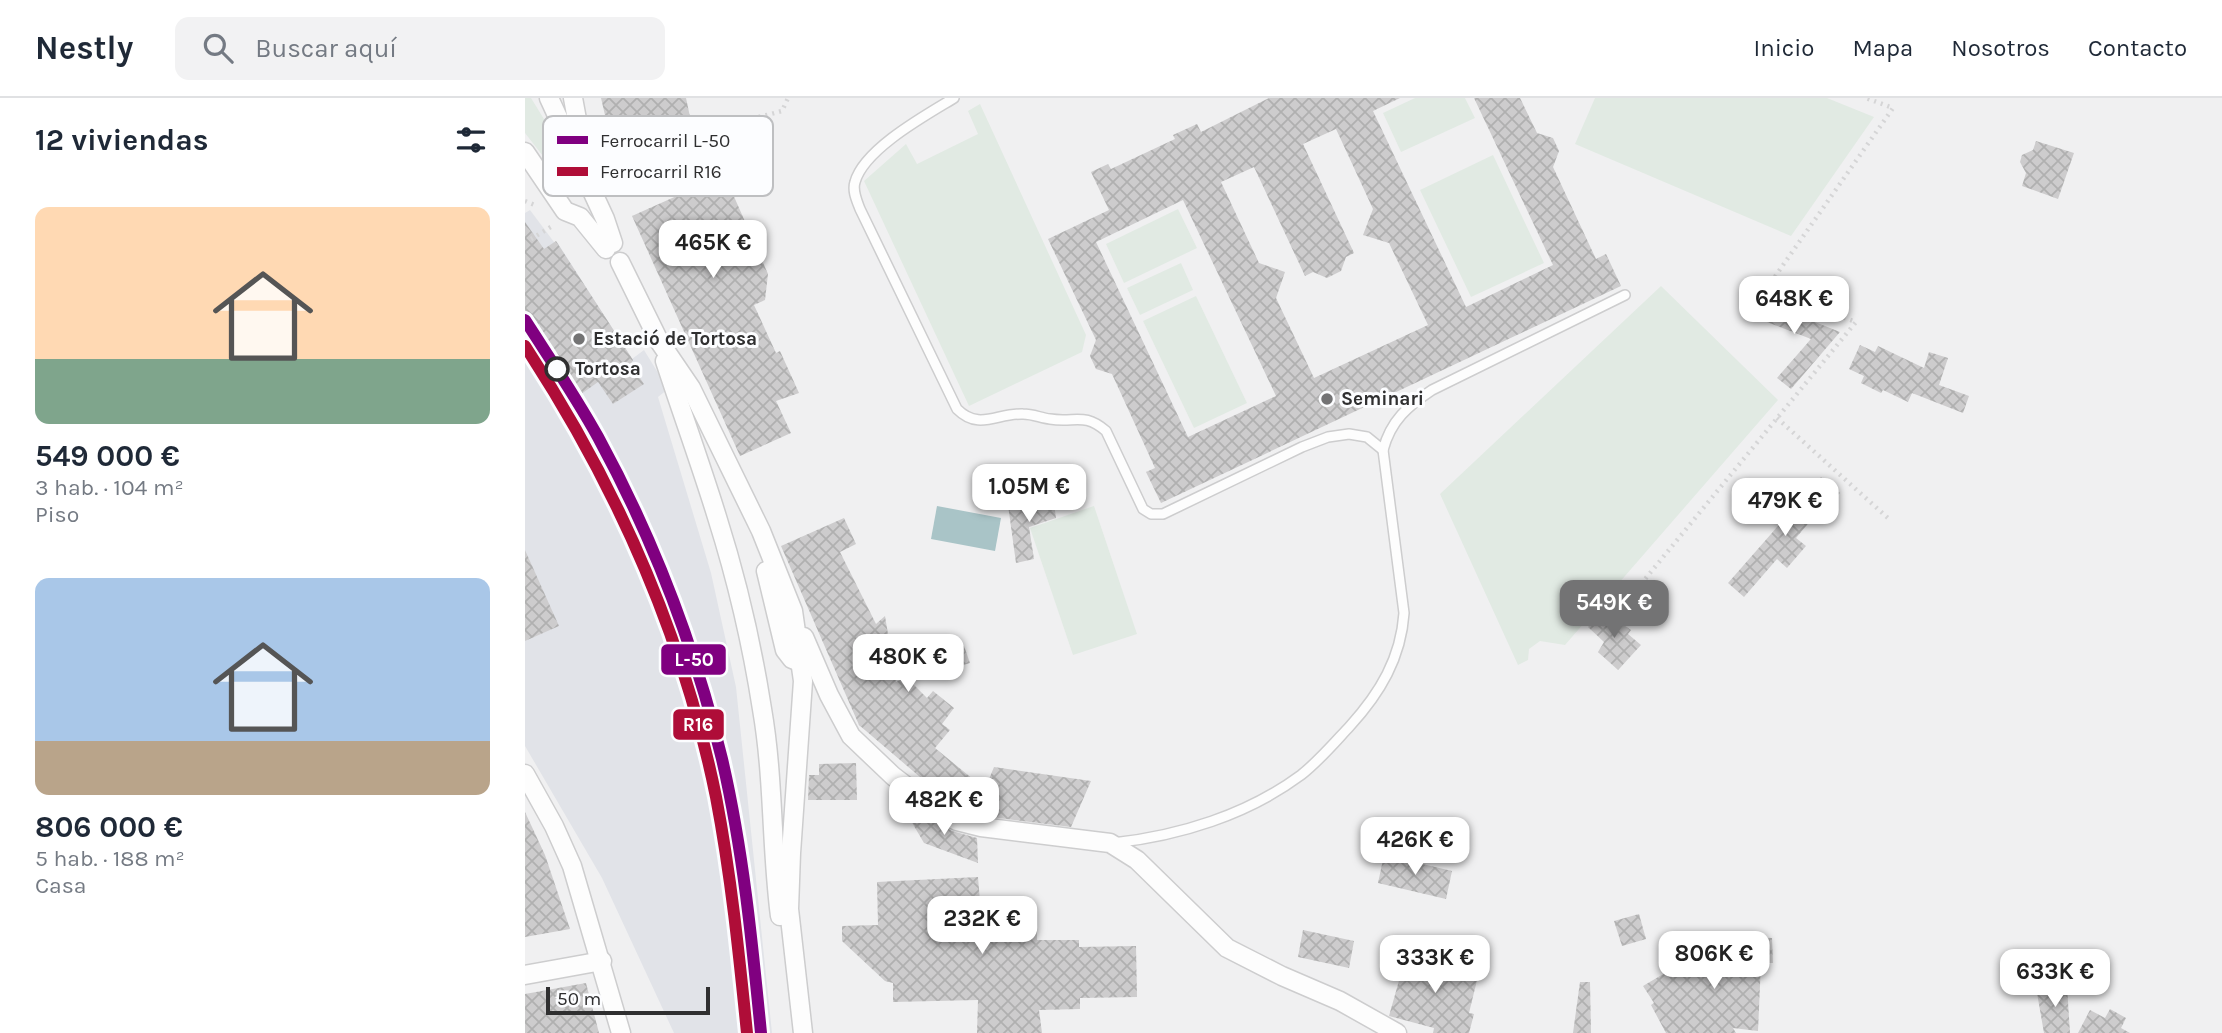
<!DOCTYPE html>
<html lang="es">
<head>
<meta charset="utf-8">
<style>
  :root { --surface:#fff; --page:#f2f2f3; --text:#1f2937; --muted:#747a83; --line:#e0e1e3; --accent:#737374 }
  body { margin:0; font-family:Karla,sans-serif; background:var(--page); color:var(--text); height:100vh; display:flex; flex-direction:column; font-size:26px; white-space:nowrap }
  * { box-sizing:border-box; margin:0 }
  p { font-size:23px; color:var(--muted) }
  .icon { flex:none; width:38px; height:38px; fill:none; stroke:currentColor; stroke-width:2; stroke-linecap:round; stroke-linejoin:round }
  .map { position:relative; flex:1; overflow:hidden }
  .sheet { display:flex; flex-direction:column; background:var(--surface); width:525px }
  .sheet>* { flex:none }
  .scale { position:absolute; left:21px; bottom:18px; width:164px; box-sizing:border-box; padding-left:7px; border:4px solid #2f2f30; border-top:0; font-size:19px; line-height:24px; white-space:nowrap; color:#2f2f30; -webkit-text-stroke:5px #fcfdff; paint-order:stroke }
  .price { position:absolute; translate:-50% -60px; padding:0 16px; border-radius:14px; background:#fff; color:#222; font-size:23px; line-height:46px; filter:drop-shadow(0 2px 4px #0008) }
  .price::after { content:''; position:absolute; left:50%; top:42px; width:21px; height:16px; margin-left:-10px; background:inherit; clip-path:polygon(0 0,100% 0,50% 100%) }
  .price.on { background:var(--accent); color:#fff }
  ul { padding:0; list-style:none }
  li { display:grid; align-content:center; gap:14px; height:371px; padding:0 35px }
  li span { display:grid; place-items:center; height:217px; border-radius:14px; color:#555 }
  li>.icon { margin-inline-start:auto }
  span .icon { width:126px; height:126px; fill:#fffc; stroke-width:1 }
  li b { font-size:30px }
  h2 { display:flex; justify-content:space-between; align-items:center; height:84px; padding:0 35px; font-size:30px }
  header { display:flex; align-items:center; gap:42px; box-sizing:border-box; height:98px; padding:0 35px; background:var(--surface); border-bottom:2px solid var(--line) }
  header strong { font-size:33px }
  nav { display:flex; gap:38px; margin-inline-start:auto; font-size:24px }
  .search { width:490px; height:63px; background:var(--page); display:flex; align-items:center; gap:18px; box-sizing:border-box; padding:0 24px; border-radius:14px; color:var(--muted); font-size:26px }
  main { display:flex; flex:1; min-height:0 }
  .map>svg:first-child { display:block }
</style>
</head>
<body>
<header>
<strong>Nestly</strong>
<div class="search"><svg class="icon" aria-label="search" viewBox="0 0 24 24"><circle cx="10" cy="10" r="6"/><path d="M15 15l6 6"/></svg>Buscar aquí</div>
<nav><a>Inicio</a><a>Mapa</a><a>Nosotros</a><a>Contacto</a></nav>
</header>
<main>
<section class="sheet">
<h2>12 viviendas<svg class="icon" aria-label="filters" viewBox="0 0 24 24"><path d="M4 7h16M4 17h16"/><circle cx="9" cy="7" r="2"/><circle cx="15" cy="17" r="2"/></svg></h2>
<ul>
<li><span style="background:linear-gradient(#ffd9b3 70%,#7fa58c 0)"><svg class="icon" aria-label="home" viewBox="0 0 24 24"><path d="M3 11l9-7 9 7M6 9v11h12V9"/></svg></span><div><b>549 000 €</b><p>3 hab. · 104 m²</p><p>Piso</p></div></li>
<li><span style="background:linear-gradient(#a9c7e8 75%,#b9a48a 0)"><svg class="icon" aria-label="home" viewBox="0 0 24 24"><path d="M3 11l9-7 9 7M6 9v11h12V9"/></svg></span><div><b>806 000 €</b><p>5 hab. · 188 m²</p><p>Casa</p></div></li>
</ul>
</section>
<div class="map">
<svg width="1697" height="935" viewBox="0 0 1697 935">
  <defs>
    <pattern id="building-cross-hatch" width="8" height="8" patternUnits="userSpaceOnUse" patternTransform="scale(1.75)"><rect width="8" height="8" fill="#cdcccd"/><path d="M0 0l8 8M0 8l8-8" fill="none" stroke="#b0b0b0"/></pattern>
  </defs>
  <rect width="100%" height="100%" fill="#f0f0f1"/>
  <polygon fill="#e1e3e8" points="5,112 29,144 32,144 107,261 119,252 143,291 133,299 186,475 211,589 247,935 149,935 77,780 0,648 0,115"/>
  <g fill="#e1eae3">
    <polygon points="0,0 6,0 22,26 52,96 46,99 29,72 0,35"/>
    <polygon points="890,0 940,0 950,20 876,54 858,15"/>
    <polygon points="1070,0 1302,0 1349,19 1266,138 1050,46"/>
    <polygon points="455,6 561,237 557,254 444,308 339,83 381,46 392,66 453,36 443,13"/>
    <polygon points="968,57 1019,165 946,199 895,92"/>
    <polygon points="653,111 672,150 599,185 581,146"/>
    <polygon points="656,165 668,192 615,217 602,190"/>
    <polygon points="1136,188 1253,302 1040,547 1015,543 1004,551 1003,562 993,567 915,396"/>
    <polygon points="671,198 722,305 669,330 618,223"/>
    <polygon points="569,408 612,536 548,557 505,430"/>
  </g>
  <polygon fill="#a9c4c7" points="412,408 476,420 470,453 406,441"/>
  <g fill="url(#building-cross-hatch)" fill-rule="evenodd">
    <polygon points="76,0 161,0 170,42 173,41 192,82 200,78 243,176 240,202 229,207 251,255 255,253 274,295 251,303 266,335 215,358 107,118 165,92 131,19 83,30"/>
    <path d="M744 0H875L848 13 941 209 1028 167 949 0H995L1012 35 1028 40 1034 53 1028 69 1071 161 1081 156 1096 188 636 405 621 374 630 370 587 276 571 271 565 258 571 242 523 141 584 112 566 74 583 66 586 71 650 41 648 37 672 26 676 34ZM811 31 848 111 838 137 864 145 903 227 789 280 751 200 760 174 734 165 696 84 729 69 780 178 788 174 802 180 816 173 821 159 829 155 778 46ZM658 102 751 298 663 339 571 144Z"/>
    <polygon points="1511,43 1549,55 1533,101 1497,88 1501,75 1495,64 1497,57 1508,52"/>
    <polygon points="0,124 19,151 31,143 108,262 106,266 119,286 88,306 73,284 52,299 0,220"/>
    <polygon points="1231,189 1240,204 1315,234 1266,291 1252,280 1286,241 1221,216"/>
    <polygon points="1335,247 1350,254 1353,248 1399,270 1404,254 1423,260 1414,287 1444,298 1438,315 1387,295 1383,304 1358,292 1356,295 1336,285 1339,278 1324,271"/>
    <polygon points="1296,379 1315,395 1295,417 1292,415 1271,440 1281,448 1262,470 1252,461 1219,499 1203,485"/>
    <polygon points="528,398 531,420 504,429 509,461 491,465 483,407"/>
    <polygon points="319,420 331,446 315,454 351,526 360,518 371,584 381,579 402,600 408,593 429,610 417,626 425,632 410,650 460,691 469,669 566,683 546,729 458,718 436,712 419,703 422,702 334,627 256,448"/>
    <polygon points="0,452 34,528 0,543"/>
    <polygon points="1078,513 1106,532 1103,536 1116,547 1093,572 1073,554 1079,544 1063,529"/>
    <polygon points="439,548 445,565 428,570 421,555"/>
    <polygon points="331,665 332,702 283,702 284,677 294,677 294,666"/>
    <polygon points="394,712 427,733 452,740 453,765 399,745 382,716"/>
    <polygon points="0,714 20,757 45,831 0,839"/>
    <polygon points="859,757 927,773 921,801 853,785"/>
    <polygon points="453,779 455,803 481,802 482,821 512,821 512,842 554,842 554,849 611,848 612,899 555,900 555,911 514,912 517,935 452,935 453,902 368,904 368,885 360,883 317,843 317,828 353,827 352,784"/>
    <polygon points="1114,816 1121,841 1097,848 1089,823"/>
    <polygon points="778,832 829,843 824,870 773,859"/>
    <polygon points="1213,833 1227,839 1247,840 1248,865 1236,865 1233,933 1208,930 1211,935 1141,935 1126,907 1129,905 1118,888 1162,862 1164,865 1170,862 1195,865"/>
    <polygon points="877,856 954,874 944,915 949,916 944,935 908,935 909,930 864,918 875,879 871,878"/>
    <polygon points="1055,884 1065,884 1066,935 1048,935"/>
    <polygon points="61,885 74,935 0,935 0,896"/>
    <polygon points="1521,885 1542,888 1545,935 1519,935 1512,895 1520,894"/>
    <polygon points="1585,911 1601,920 1596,930 1605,935 1553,935 1565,912 1580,920"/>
  </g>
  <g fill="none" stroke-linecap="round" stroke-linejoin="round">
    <g stroke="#cdcdce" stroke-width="12">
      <g id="service">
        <path d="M429 0C401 17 339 51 330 84 327 93 332 103 335 111L432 311C454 333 472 315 498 316 508 316 516 320 525 321 550 325 559 314 581 333L618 411 626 416H638L777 349 803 339 824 336 842 339 858 352C866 322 883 308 907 292L1100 197"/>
        <path d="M588 745C654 738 722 717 776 677 794 663 810 644 825 628 855 595 876 560 879 515L858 352"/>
      </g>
    </g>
    <g stroke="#cdcdce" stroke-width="21">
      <g id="minor">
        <polyline points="24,0 80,121 88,145"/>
        <polyline points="48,0 59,59"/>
        <polyline points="0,54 40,113 55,119 81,151"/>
        <polyline points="95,164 134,243 166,290 236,433 268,513 278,583 266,755 264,811 278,935"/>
        <path d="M140 263C157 315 176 367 192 419 212 482 227 547 237 611 249 680 246 749 255 818"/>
        <polyline points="241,473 260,552 267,561 282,567"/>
        <polyline points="279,539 304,597 326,638 368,678 415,714 432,723 456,729 585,745 612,762 702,850 757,878 815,903 872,935"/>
        <polyline points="0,676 29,728 47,768 96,935"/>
        <polyline points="0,877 77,863"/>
      </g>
    </g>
    <g stroke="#d5d5d6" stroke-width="4.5" stroke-dasharray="2 5" stroke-linecap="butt">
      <path d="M77 56C137 40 197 29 257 13L263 0"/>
      <polyline points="0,103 12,108"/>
      <polyline points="6,141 29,127"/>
      <polyline points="1252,320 1364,421"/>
      <polyline points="1116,486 1331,224 1242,190 1368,10 1341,0"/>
    </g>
    <use href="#service" stroke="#fdfdfd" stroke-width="9"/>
    <use href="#minor" stroke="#fdfdfd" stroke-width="18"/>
    <g stroke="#fcfdff" stroke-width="18">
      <path id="rail-1" d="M0 222C25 261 51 299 73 339 128 440 170 550 197 661 218 751 227 843 236 935"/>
    </g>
    <g stroke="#fcfdff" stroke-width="18">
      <path id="rail-2" d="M0 248C90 385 158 537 191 699 206 777 214 856 222 935"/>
    </g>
    <use href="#rail-1" stroke="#800080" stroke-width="12"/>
    <use href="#rail-2" stroke="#af0d38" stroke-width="12"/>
  </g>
  <g fill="#737374" stroke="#fcfdff" stroke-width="2.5">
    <circle cx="54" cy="241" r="7"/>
    <circle cx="802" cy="301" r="7"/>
  </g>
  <circle fill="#fcfdff" stroke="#2f2f30" stroke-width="3.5" cx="32" cy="271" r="11"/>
  <g text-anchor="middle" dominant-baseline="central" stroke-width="6" stroke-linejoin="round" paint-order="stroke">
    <g font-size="19" font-weight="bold" fill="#2f2f30" stroke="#fcfdff" text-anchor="start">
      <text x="68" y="241">Estació de Tortosa</text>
      <text x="816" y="301">Seminari</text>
    </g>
    <g font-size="19" font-weight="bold" fill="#2f2f30" stroke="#fcfdff" text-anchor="start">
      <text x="50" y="271">Tortosa</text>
    </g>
  </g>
  <rect x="18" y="18" width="230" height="80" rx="10" fill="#fcfdff" stroke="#bebfc1" stroke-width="2"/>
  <rect x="32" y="38" width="31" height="8" fill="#800080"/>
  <rect x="32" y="69" width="31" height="9" fill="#af0d38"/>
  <g font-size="19" fill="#2f2f30">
    <text x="75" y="49">Ferrocarril L-50</text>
    <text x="75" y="80">Ferrocarril R16</text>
  </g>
  <g stroke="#fcfdff" stroke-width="2.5">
    <rect x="135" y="545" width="67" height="33" rx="7" fill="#800080"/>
    <rect x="147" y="610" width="53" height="33" rx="7" fill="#af0d38"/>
  </g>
  <g font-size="19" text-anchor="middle" font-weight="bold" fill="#fff">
    <text x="169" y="568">L-50</text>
    <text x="173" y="633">R16</text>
  </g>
</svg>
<div class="scale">50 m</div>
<b class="price" style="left:188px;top:182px">465K €</b>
<b class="price" style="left:1269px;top:238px">648K €</b>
<b class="price" style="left:504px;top:426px">1.05M €</b>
<b class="price" style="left:1260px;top:440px">479K €</b>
<b class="price on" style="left:1089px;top:542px">549K €</b>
<b class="price" style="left:383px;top:596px">480K €</b>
<b class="price" style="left:419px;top:739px">482K €</b>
<b class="price" style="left:890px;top:779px">426K €</b>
<b class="price" style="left:457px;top:858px">232K €</b>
<b class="price" style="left:1189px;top:893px">806K €</b>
<b class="price" style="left:910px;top:897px">333K €</b>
<b class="price" style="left:1530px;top:911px">633K €</b>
</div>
</main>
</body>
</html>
